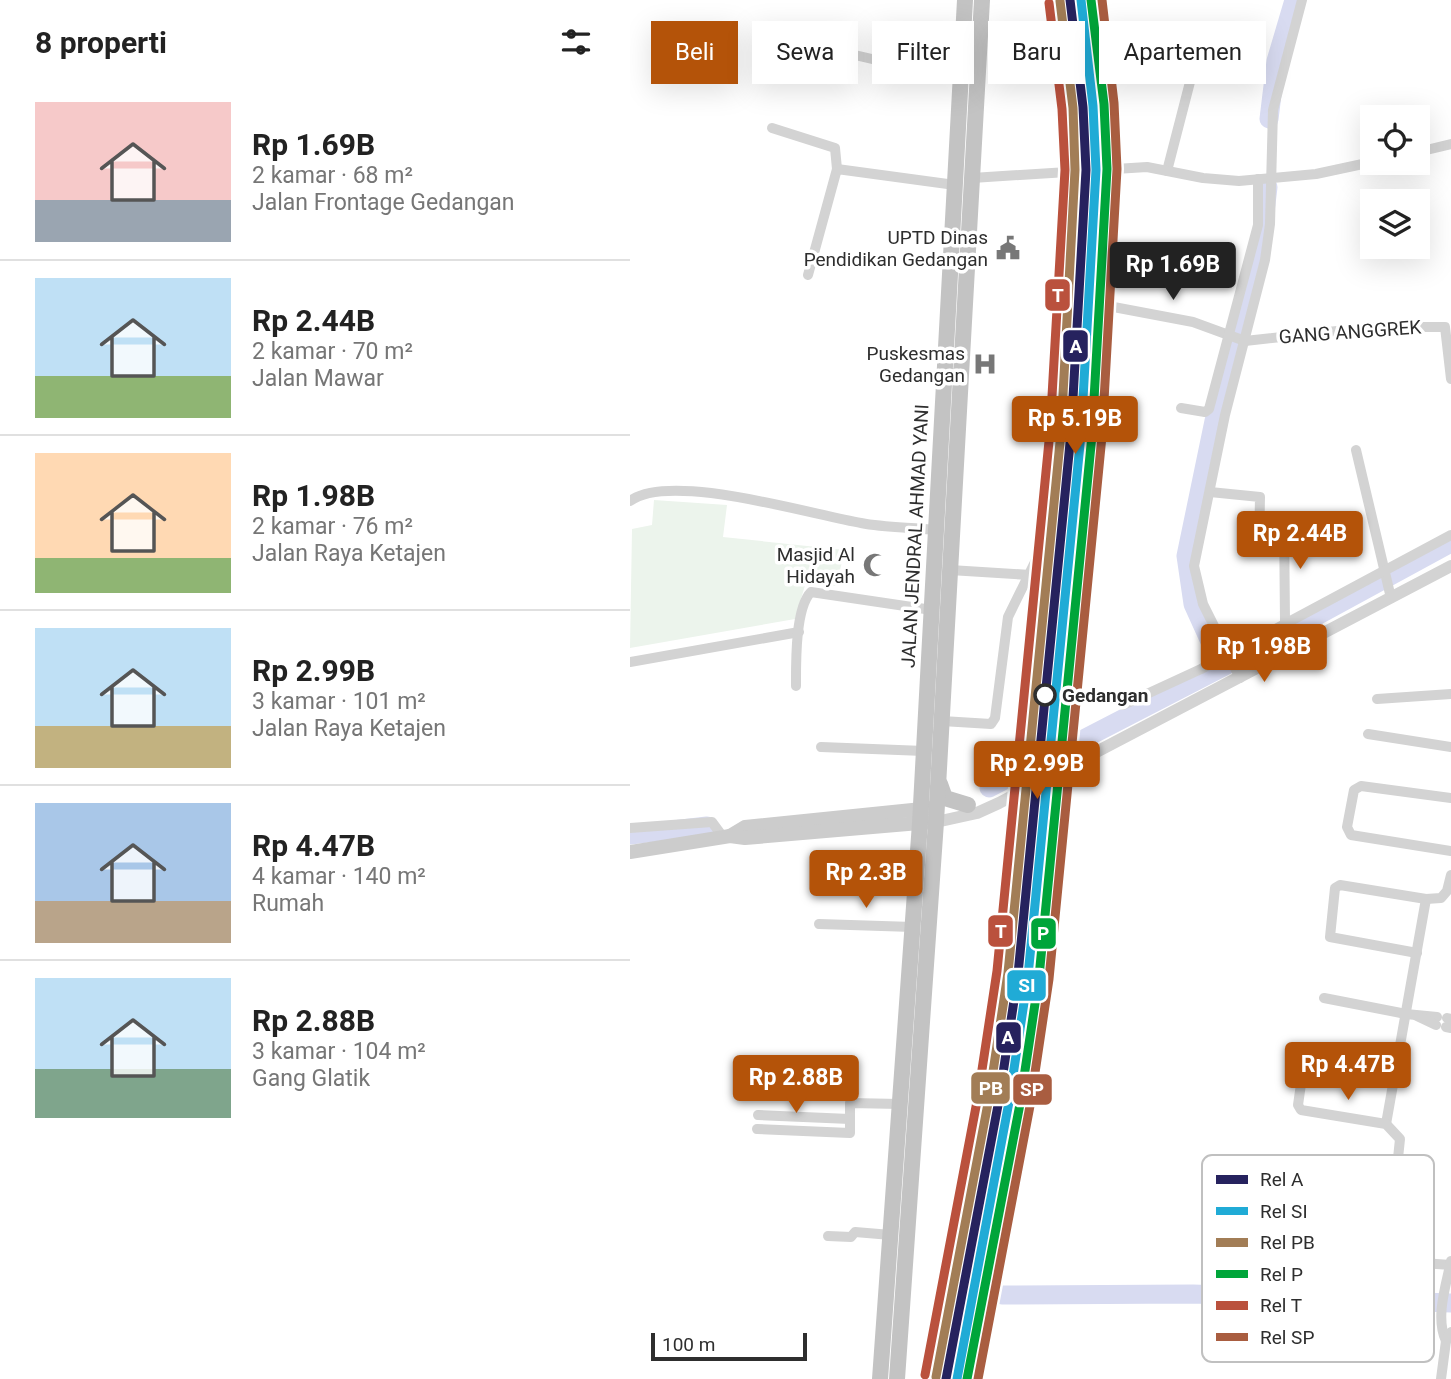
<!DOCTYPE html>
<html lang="id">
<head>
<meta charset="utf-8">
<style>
  :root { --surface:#fff; --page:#f6f6f6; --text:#222; --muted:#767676; --line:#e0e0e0; --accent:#b45309 }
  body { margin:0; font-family:Roboto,sans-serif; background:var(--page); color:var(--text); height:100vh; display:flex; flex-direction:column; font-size:26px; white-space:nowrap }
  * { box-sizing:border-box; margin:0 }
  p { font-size:23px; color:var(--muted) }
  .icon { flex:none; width:38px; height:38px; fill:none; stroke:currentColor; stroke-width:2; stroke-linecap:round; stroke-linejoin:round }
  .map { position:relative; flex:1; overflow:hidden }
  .sheet { display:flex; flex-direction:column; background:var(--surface); width:630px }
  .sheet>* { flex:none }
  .guide { position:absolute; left:21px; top:21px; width:665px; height:63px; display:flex; gap:14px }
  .tools { position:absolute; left:730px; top:105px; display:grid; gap:14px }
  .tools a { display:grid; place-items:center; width:70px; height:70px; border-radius:0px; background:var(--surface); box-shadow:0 7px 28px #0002; font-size:35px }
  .scale { position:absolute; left:21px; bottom:18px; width:156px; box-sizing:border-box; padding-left:7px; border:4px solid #2e2e2e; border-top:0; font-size:19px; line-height:24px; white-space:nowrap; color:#2e2e2e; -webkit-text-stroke:5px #fff; paint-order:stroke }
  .price { position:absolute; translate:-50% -60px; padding:0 16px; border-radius:7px; background:var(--accent); color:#fff; font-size:23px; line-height:46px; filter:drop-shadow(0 2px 4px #0008) }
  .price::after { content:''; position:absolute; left:50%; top:42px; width:21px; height:16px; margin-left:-10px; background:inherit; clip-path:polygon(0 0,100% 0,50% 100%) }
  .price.active { background:#222; color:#fff }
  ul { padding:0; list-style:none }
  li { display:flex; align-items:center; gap:21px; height:175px; padding:0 35px }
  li+li { border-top:2px solid var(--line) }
  li span { display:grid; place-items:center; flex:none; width:196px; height:140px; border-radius:0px; color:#555 }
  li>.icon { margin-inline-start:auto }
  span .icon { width:84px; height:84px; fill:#fffc; stroke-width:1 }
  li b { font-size:30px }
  h2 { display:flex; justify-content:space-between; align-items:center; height:84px; padding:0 35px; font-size:30px }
  .pill { padding:0 24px; border-radius:0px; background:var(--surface); box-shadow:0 7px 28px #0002; font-size:24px; line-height:63px }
  .pill.active { background:var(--accent); color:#fff }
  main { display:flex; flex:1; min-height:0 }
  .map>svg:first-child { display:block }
</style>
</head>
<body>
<main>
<section class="sheet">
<h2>8 properti<svg class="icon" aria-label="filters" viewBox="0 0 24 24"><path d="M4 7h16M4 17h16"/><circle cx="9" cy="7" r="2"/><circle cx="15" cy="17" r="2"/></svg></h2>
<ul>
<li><span style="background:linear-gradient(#f6c9c9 70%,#9aa5b1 0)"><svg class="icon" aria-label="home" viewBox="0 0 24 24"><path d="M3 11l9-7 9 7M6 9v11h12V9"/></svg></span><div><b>Rp 1.69B</b><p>2 kamar · 68 m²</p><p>Jalan Frontage Gedangan</p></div></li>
<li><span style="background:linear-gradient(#bfe0f5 70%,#8fb573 0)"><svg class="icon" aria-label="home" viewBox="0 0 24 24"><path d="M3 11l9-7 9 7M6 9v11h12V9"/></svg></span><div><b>Rp 2.44B</b><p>2 kamar · 70 m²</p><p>Jalan Mawar</p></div></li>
<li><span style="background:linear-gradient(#ffd9b3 75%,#8fb573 0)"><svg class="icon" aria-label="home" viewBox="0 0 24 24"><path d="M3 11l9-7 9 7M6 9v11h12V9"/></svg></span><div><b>Rp 1.98B</b><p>2 kamar · 76 m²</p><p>Jalan Raya Ketajen</p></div></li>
<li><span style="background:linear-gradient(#bfe0f5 70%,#c2b280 0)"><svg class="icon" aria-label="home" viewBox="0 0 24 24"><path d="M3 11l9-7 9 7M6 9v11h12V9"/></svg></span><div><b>Rp 2.99B</b><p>3 kamar · 101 m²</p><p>Jalan Raya Ketajen</p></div></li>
<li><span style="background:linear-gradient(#a9c7e8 70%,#b9a48a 0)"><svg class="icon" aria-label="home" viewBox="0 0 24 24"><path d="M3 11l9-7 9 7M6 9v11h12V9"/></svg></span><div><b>Rp 4.47B</b><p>4 kamar · 140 m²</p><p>Rumah</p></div></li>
<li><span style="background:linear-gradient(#bfe0f5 65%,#7fa58c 0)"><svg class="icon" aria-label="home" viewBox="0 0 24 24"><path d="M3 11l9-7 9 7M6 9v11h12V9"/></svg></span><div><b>Rp 2.88B</b><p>3 kamar · 104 m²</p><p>Gang Glatik</p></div></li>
</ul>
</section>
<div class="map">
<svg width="821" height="1379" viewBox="0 0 821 1379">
  <rect width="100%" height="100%" fill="#fff"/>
  <polygon fill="#ecf4ec" points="24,500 97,505 93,537 215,550 206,586 176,582 165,619 0,648 2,529 22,525"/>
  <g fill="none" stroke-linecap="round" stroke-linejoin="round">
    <g stroke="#d8dbf1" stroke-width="19">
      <polyline points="639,119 646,61 664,0"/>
      <polyline points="587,657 563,604 556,556 584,421 631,245 638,187"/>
      <polyline points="359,788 593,667 821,543"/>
      <polyline points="0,835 77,826"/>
      <polyline points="372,1295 563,1294 821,1303"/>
    </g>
    <g stroke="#d3d3d3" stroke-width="10">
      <polyline points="134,34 255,62 331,70"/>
      <polyline points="474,50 524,57"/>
      <polyline points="142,128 205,148 207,169"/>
      <polyline points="788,152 821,144"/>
      <polyline points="537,171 560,82"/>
      <polyline points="342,178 517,167 573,178 609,181 686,174 742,162"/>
      <polyline points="178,275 207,169 325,185"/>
      <polyline points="473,305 563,322 615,341 744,327 815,327 821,379"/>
      <polyline points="551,408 575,412 579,409 628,225 628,179"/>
      <polyline points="726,450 761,598"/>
      <polyline points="580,492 630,497 629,548"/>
      <path d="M0 501C40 471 182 515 231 523 256 528 282 527 306 530"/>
      <polyline points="654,520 655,622"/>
      <polyline points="320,570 400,575"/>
      <polyline points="0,662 169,632"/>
      <polyline points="610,678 573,604 564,566 595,415 635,260 640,224 643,110 672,0"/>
      <path d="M166 686C166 664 165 608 181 592L302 610"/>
      <polyline points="747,699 821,694"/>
      <polyline points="493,705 571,669 821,535"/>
      <polyline points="312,721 361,724 365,718 378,617 407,558 420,492 438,334 445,172 425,0"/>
      <polyline points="738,734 821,747"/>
      <polyline points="191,747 294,751"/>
      <polyline points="821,798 731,786 724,790 717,827 721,835 821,851"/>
      <polyline points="0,828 82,822 93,837"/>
      <polyline points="189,924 283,927"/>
      <polyline points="787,953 700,937 705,888 710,885 796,899 811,898 817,891 821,875"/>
      <polyline points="694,998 776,1014 807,1017"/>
      <polyline points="787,1016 806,1025"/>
      <polyline points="817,1018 821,1019"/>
      <polyline points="816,1027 821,1028"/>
      <polyline points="128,1115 220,1119"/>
      <polyline points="756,1124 796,899"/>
      <polyline points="127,1129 220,1133 220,1103 270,1104"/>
      <polyline points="765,1187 657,1175 652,1179 639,1248 650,1253 821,1265"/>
      <polyline points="198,1236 221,1237 225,1232 261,1235"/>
      <polyline points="750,1262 765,1187 770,1139 756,1124 671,1110 668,1105 674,1063 679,1059 765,1074"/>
      <path d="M816 1341C805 1318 816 1285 821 1261"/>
      <polyline points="811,1379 816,1341 821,1332"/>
    </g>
    <g stroke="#d3d3d3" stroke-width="12">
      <polyline points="306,822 347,813 369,803 821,566"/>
      <polyline points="331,1379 387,1084 431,771 455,538 473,305 476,169 474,50 466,0"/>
    </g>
    <g stroke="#ccc" stroke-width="14">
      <polyline points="100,836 115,827 302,808"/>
      <polyline points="0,852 100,836 115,838 301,822"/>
    </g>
    <g stroke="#c3c3c3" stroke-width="16">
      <polyline points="310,784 315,798 338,805"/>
      <polyline points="250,1379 290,823 335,0"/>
      <polyline points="267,1379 306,822 352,0"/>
    </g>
    <g stroke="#fff" stroke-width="14">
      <polyline id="rail-1" points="316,1379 369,1100 388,974 441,433 456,170 453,107 440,0"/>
    </g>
    <g stroke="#fff" stroke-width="14">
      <polyline id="rail-2" points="327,1379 379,1102 398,976 451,434 466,170 463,106 451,0"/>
    </g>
    <g stroke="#fff" stroke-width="14">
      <polyline id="rail-3" points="306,1377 359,1098 378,973 431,432 445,170 443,108 430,1"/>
    </g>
    <g stroke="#fff" stroke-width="14">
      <polyline id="rail-4" points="337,1379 390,1104 409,977 462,435 477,169 474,104 461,0"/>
    </g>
    <g stroke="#fff" stroke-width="14">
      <polyline id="rail-5" points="295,1375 348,1096 367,971 420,431 435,170 432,109 419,3"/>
    </g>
    <g stroke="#fff" stroke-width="14">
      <polyline id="rail-6" points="348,1379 400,1106 419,979 472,436 487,169 484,103 472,0"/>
    </g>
    <use href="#rail-1" stroke="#26225e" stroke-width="9"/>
    <use href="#rail-2" stroke="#20abd6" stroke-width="9"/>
    <use href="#rail-3" stroke="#a27d56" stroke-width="9"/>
    <use href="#rail-4" stroke="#00a53a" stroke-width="9"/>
    <use href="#rail-5" stroke="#ba513d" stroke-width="9"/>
    <use href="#rail-6" stroke="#a95d40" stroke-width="9"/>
  </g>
  <defs>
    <g id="civic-bare" transform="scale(1.89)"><path d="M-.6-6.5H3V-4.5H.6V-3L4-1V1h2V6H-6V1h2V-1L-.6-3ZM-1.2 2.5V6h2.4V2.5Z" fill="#777" stroke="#fff" stroke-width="2.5" paint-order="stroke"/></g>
    <g id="hospital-bare" transform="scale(1.89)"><path d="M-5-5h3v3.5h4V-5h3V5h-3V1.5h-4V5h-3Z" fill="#777" stroke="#fff" stroke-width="2.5" paint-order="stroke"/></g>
    <g id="mosque-bare" transform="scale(1.89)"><path d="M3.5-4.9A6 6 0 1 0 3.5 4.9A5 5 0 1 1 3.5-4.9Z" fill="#777" stroke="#fff" stroke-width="2.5" paint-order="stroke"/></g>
  </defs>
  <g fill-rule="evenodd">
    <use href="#civic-bare" x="378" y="248"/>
    <use href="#hospital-bare" x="355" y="364"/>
    <use href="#mosque-bare" x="245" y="565"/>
  </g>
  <circle fill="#fff" stroke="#2e2e2e" stroke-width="3.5" cx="415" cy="695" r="10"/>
  <g text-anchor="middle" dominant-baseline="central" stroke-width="7" stroke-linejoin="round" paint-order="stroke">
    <g font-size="19" fill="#2e2e2e" stroke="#fff" text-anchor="end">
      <text x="358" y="237">UPTD Dinas<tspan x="358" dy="22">Pendidikan Gedangan</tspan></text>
      <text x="335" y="353">Puskesmas<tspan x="335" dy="22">Gedangan</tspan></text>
      <text x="225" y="554">Masjid Al<tspan x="225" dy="22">Hidayah</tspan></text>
    </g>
    <g font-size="19" fill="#2e2e2e" stroke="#fff">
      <text transform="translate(720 332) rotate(-4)">GANG ANGGREK</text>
      <text transform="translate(285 536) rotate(-87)">JALAN JENDRAL AHMAD YANI</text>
    </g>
    <g font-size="19" font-weight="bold" fill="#2e2e2e" stroke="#fff" text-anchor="start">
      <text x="432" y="695">Gedangan</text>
    </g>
  </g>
  <rect x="572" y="1155" width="232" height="207" rx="10" fill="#fff" stroke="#c0c0c0" stroke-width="2"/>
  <rect x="586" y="1175" width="32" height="9" fill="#26225e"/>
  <rect x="586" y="1207" width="32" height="8" fill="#20abd6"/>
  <rect x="586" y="1238" width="32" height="9" fill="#a27d56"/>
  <rect x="586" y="1270" width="32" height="8" fill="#00a53a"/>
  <rect x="586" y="1301" width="32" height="9" fill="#ba513d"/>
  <rect x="586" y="1333" width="32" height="8" fill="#a95d40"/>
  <g font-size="19" fill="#2e2e2e">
    <text x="630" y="1186">Rel A</text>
    <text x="630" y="1218">Rel SI</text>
    <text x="630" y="1249">Rel PB</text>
    <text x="630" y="1281">Rel P</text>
    <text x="630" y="1312">Rel T</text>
    <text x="630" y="1344">Rel SP</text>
  </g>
  <g stroke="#fff" stroke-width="2.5">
    <rect x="414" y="278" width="27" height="34" rx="7" fill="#ba513d"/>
    <rect x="432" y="329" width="27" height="34" rx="7" fill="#26225e"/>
    <rect x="357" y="914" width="27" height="34" rx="7" fill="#ba513d"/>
    <rect x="400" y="917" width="27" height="33" rx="7" fill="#00a53a"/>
    <rect x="376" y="969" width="41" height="33" rx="7" fill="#20abd6"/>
    <rect x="365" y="1021" width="27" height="33" rx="7" fill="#26225e"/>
    <rect x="340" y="1071" width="41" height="34" rx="7" fill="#a27d56"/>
    <rect x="382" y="1073" width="41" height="33" rx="7" fill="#a95d40"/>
  </g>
  <g font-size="19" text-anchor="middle" font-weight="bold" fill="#fff">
    <text x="428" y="302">T</text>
    <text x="446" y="353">A</text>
    <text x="371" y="938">T</text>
    <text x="413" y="940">P</text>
    <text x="397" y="992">SI</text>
    <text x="378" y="1044">A</text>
    <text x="361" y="1095">PB</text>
    <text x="402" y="1096">SP</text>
  </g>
</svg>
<div class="tools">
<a><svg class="icon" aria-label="locate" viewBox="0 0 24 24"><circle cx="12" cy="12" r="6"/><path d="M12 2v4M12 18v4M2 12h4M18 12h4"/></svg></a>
<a><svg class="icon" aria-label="layers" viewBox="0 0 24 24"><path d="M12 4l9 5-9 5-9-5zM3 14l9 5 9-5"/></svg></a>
</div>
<div class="scale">100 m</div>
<b class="price active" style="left:543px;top:302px">Rp 1.69B</b>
<b class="price" style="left:445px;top:456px">Rp 5.19B</b>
<b class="price" style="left:670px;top:571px">Rp 2.44B</b>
<b class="price" style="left:634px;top:684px">Rp 1.98B</b>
<b class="price" style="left:407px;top:801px">Rp 2.99B</b>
<b class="price" style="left:236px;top:910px">Rp 2.3B</b>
<b class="price" style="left:718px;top:1102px">Rp 4.47B</b>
<b class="price" style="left:166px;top:1115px">Rp 2.88B</b>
<div class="guide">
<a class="pill active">Beli</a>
<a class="pill">Sewa</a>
<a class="pill">Filter</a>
<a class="pill">Baru</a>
<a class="pill">Apartemen</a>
</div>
</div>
</main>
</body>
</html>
